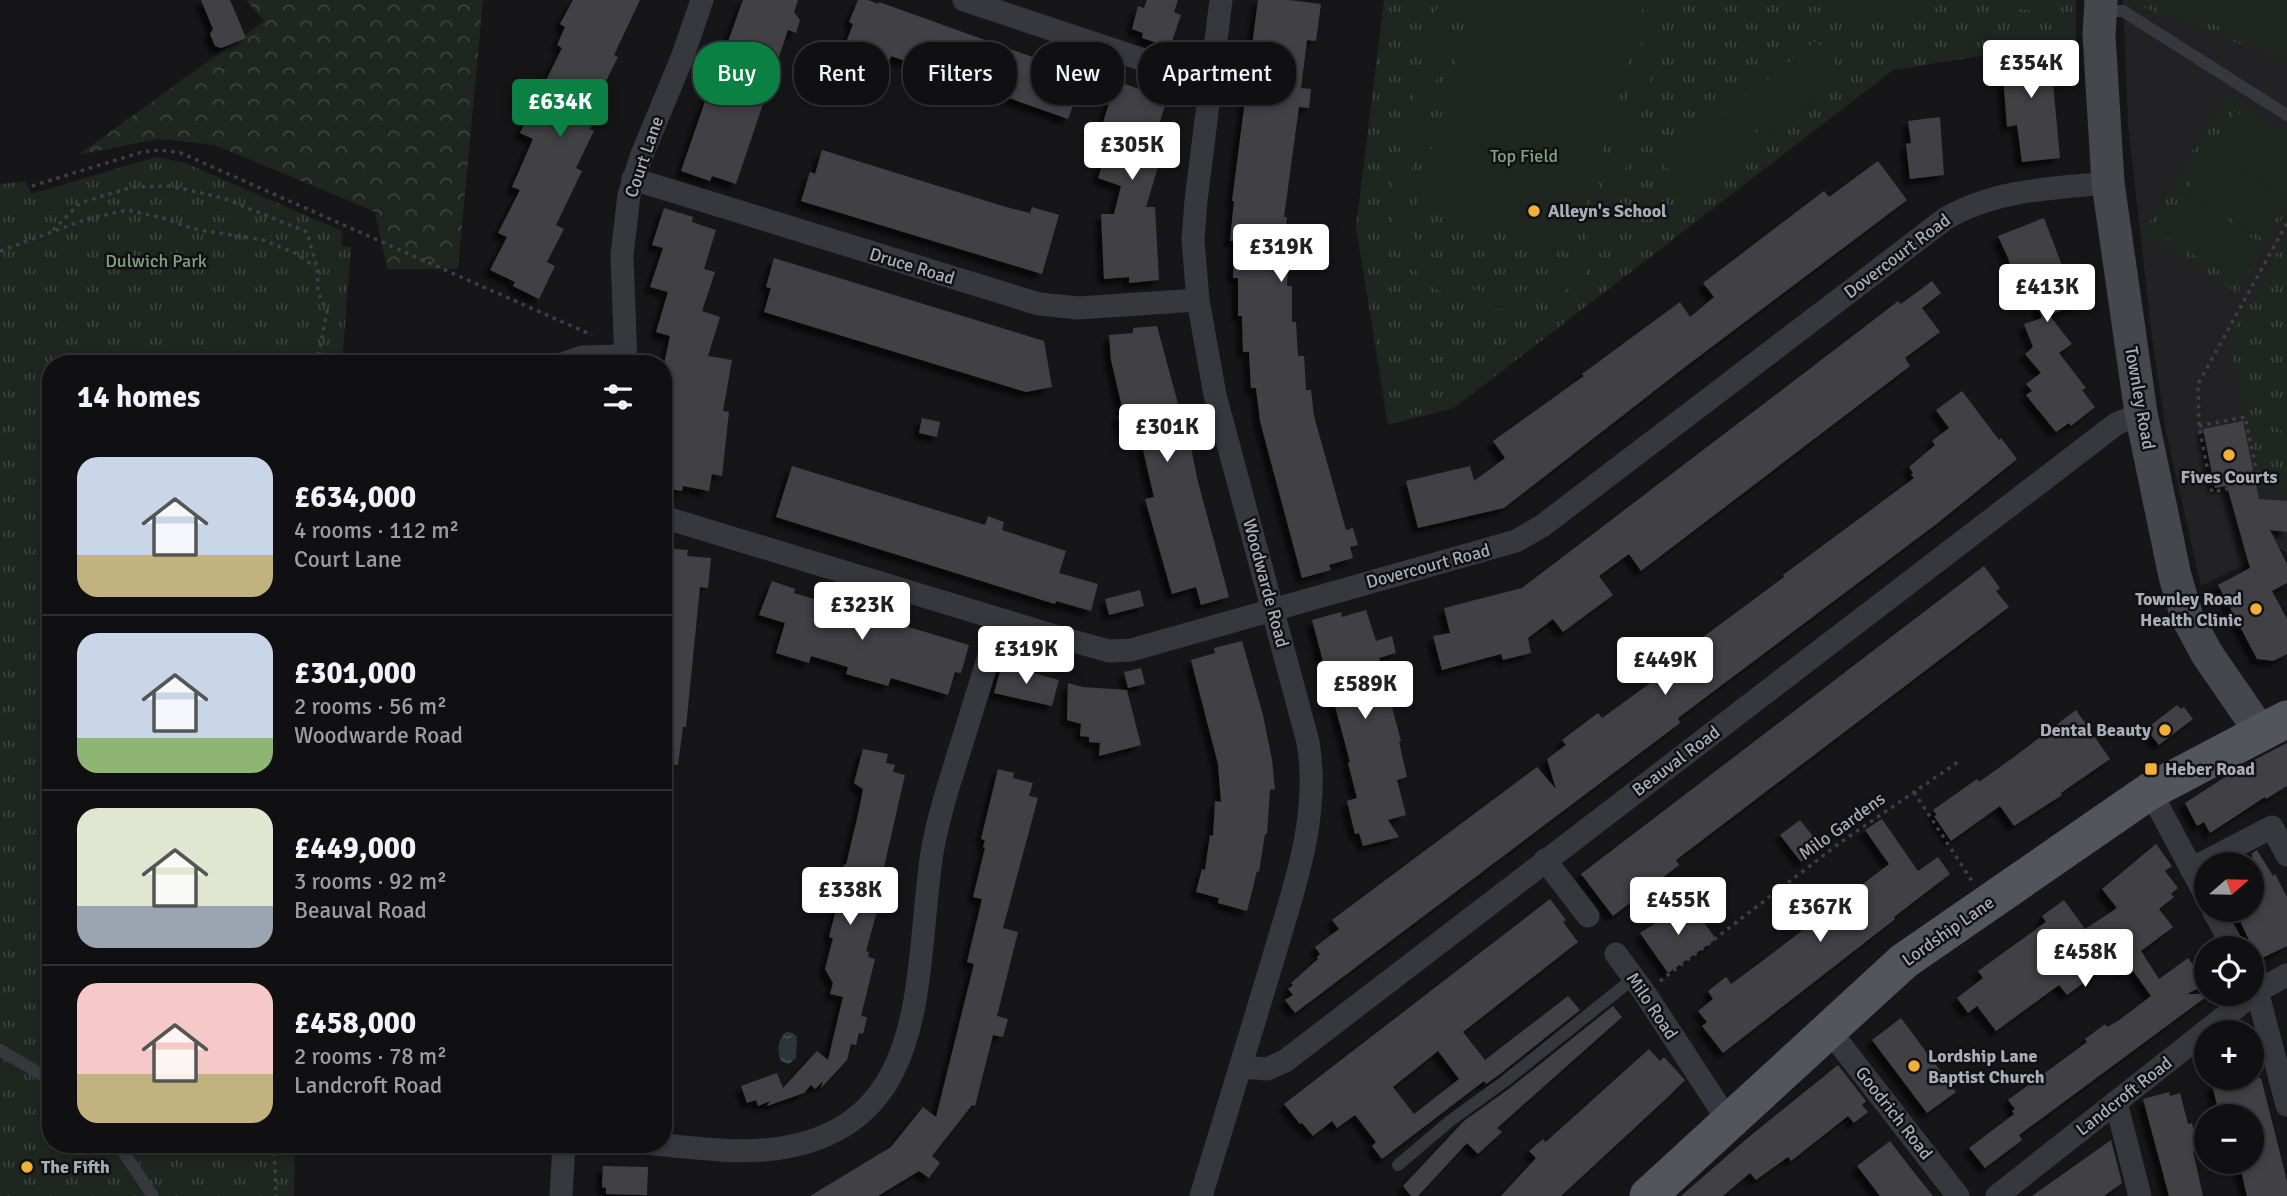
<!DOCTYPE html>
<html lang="en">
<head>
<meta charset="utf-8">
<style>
  :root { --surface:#101012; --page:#1e1e20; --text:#f1f3f6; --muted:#9c9d9f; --line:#303032; --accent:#0b8043 }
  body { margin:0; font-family:Signika,sans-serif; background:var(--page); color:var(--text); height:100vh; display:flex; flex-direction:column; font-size:26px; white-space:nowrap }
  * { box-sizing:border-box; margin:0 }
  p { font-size:23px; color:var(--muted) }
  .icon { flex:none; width:38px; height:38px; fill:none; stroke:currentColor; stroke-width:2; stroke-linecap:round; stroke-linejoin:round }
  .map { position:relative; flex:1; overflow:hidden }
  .side { position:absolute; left:42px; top:355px; width:630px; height:798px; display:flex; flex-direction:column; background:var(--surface); border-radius:28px; box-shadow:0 4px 10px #0003,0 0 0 2px var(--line) }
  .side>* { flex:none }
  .banner { position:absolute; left:693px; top:42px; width:665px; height:63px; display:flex; gap:14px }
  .needle { width:46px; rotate:70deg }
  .buttons { position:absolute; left:2194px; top:852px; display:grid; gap:14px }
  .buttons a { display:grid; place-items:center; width:70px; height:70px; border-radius:50%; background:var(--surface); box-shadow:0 4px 10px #0003,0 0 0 2px var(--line); font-size:35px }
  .price { position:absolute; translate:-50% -60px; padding:0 16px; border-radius:7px; background:#fff; color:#222; font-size:23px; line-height:46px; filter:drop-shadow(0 2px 4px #0008) }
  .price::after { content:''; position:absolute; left:50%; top:42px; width:21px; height:16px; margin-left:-10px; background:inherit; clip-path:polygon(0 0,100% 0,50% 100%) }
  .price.active { background:var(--accent); color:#fff }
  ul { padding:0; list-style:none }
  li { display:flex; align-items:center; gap:21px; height:175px; padding:0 35px }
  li+li { border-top:2px solid var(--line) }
  li span { display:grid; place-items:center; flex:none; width:196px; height:140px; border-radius:21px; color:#555 }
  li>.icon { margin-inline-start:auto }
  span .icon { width:84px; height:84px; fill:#fffc; stroke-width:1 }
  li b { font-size:30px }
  h2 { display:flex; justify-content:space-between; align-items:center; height:84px; padding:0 35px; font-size:30px }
  .chip { padding:0 24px; border-radius:28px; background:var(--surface); box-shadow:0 4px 10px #0003,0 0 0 2px var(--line); font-size:24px; line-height:63px }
  .chip.active { background:var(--accent); color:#fff }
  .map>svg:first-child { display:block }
</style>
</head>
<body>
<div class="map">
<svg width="2287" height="1196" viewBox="0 0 2287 1196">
  <defs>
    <pattern id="forest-crowns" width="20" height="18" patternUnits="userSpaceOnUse" patternTransform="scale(1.75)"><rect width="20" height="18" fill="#1e261f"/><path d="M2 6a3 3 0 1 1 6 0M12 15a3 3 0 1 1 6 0" fill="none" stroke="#3c433d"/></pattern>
    <pattern id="park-tufts" width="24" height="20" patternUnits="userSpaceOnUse" patternTransform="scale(1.75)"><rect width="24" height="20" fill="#1e261f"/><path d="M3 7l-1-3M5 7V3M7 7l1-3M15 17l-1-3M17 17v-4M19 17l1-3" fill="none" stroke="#3c433d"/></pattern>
    <pattern id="water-ripples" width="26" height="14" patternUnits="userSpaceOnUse" patternTransform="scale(1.75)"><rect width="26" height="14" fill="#2c353c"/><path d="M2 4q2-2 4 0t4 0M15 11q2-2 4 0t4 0" fill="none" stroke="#485056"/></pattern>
    <filter id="shadow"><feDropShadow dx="-6" dy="6" stdDeviation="2" flood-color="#0009"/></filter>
  </defs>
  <rect width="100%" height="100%" fill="#161618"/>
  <polygon fill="#222225" points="2123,0 2287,0 2287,553 2279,548 2201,586 2166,432 2151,330 2128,125"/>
  <polygon fill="url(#forest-crowns)" points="246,0 483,0 458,269 387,269 375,212 215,145 158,139 78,155 264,21"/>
  <g fill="url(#park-tufts)">
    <polygon points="1384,0 2076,0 2076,41 1893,70 1454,408 1388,425 1356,227"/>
    <polygon points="2130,0 2287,0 2287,62 2129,2"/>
    <polygon points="2227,94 2287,131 2287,210 2237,293 2142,235"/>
    <polygon points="156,157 183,162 342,231 341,246 351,247 342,364 51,364 51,1144 295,1145 294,1196 0,1196 0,184 26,181 31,194"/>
    <polygon points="2287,235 2287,493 2263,491 2228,338"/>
  </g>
  <g fill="#1e261f">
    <path d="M1439 0H1459L1407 185C1406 206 1408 225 1418 244 1446 300 1528 310 1570 265 1579 255 1585 244 1590 232L1640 58 1646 22 1643 7 1573 254 1415 209 1474 0H1622L1643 6 1642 0H1660L1662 28 1659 49C1647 92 1635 135 1623 177 1614 207 1609 242 1590 267 1543 328 1441 322 1404 253 1391 231 1390 205 1392 181Z"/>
    <polygon points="1769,0 1913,0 1909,20"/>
    <polygon points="1974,0 2053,0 2051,15"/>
    <polygon points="2153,0 2287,0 2287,53"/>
    <polygon points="1816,41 1844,75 1772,133 1744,98"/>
    <polygon points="1735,105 1762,140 1690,197 1663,162"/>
    <polygon points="2235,111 2287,142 2287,196 2211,149"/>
    <polygon points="2209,152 2287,200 2264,239 2186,191"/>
    <polygon points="2183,195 2261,243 2238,282 2160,234"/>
    <polygon points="2287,396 2287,435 2270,424"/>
  </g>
  <path fill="url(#water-ripples)" d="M786 1032 793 1033 797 1037 796 1058 789 1064 781 1061C777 1051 777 1040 786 1032Z"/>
  <g fill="#404145" fill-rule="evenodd" filter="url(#shadow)">
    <polygon points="201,0 230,0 246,38 221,48 215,46 210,34 213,29"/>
    <polygon points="573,0 640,0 614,55 618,57 602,89 607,92 590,129 594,131 576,168 582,171 556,225 564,229 547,262 555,266 539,299 513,286 515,282 490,270 507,237 498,233 520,190 512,187 533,139 520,133 562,48 557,45 565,27 560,24"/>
    <polygon points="743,0 798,0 794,12 800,20 796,33 788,30 736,184 712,176 710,181 681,171 720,58 722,58"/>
    <polygon points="858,0 868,0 878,4 879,2 1085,76 1068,119 891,56 888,65 872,59 875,51 847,40 853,24 849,22"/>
    <polygon points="1147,0 1178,0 1174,12 1181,15 1170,47 1142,38 1143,33 1132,29 1138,6 1144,8"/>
    <polygon points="1258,0 1289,0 1321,4 1316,41 1307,40 1301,88 1311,89 1309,108 1299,107 1284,217 1287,217 1284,252 1289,252 1287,286 1292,286 1292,322 1296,322 1298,356 1304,356 1306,390 1311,390 1314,416 1346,530 1353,528 1358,545 1350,547 1353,558 1329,565 1331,570 1302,578 1260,421 1256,388 1251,388 1249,352 1243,352 1242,316 1238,316 1238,278 1233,278 1235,241 1230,241 1234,201 1232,201"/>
    <polygon points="2041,42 2042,52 2050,51 2060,158 2022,162 2017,125 2007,127 2001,48 2007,47 2007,45"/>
    <polygon points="1116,81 1139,89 1141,83 1169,92 1158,128 1164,130 1153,165 1158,167 1146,207 1155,207 1159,280 1129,283 1129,277 1104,279 1101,214 1114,214 1121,186 1098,178 1109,143 1103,141 1106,133 1100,132"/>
    <polygon points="1940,117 1944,175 1910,179 1906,144 1911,143 1908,121"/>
    <polygon points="822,150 1006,207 1030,213 1032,207 1059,215 1042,274 801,201 810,172 815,174"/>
    <polygon points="1878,161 1907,200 1685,367 1504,508 1418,528 1406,481 1470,466 1474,481 1505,458 1493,441 1584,376 1582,374 1680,302 1690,317 1714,297 1703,283 1824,191 1829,197"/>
    <polygon points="664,208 693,217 692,222 716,230 704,269 715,272 702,311 720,317 708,356 732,360 723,411 729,412 722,476 712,474 709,491 683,486 682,491 663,488 663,382 666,370 663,369 670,336 656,332 668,292 650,287 663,248 652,245"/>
    <polygon points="2044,218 2077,305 2049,315 2072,344 2059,353 2086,388 2082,390 2095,407 2071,426 2069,423 2056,432 2026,395 2032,391 2026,384 2041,373 2025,354 2033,347 2024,324 2042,318 2029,282 2017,286 2008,258 1998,236"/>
    <polygon points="774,258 1044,341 1052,387 1026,392 764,312 771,288 766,287"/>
    <polygon points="1932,281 1941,293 1922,308 1940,332 1905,358 1910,366 1641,571 1629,554 1599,576 1613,595 1563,632 1553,619 1528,638 1531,653 1503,660 1501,654 1442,670 1433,636 1450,633 1444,608 1522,588 1871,322 1898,301 1901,304"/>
    <polygon points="1157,326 1187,437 1189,436 1197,478 1229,597 1201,605 1196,587 1172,594 1145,499 1154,497 1141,441 1132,443 1128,432 1122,434 1118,416 1124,415 1111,360 1109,335 1133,333 1133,328"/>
    <polygon points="1962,391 1999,440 2001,438 2017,459 1939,522 1690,709 1678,718 1680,723 1295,1013 1285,1000 1293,995 1288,989 1293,985 1291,983 1318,959 1317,957 1320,954 1315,947 1339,929 1332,920 1537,767 1556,789 1547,759 1566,745 1562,740 1598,713 1602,718 1616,708 1657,678 1654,673 1668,663 1784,577 1783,575 1914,478 1911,475 1913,473 1909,467 1935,445 1932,441 1949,428 1936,410"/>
    <polygon points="922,418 940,422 937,437 919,433"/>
    <polygon points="2243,421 2259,499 2287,501 2287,532 2270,530 2287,564 2287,583 2272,591 2287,619 2287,654 2273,661 2257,659 2218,585 2250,568 2227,486 2215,488 2203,429"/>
    <polygon points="792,466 985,525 988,516 1004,522 1002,530 1066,551 1059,573 1098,584 1091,611 1056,601 1055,604 776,517"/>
    <polygon points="663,548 688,550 687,556 711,558 708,588 700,587 686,727 683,727 678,765 663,763"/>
    <polygon points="1984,566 2000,588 1996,591 2009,607 1676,860 1679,865 1613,916 1581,874"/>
    <polygon points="772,581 795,589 794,593 969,645 961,673 955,672 948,695 891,678 888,686 846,674 848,667 811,656 809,663 776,653 785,623 759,615"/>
    <polygon points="1140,590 1144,606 1109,615 1105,599"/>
    <polygon points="1366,610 1376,641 1392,636 1396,653 1379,658 1401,741 1399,742 1407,777 1397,780 1406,815 1388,820 1399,837 1363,846 1359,833 1355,834 1347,801 1357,798 1348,763 1350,762 1312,620 1341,612 1342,617"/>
    <polygon points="1242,641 1263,715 1272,760 1275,789 1270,790 1267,834 1265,834 1259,872 1257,871 1247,911 1218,903 1219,898 1196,892 1202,869 1205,870 1210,835 1213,836 1215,801 1221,802 1218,764 1191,660 1215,653 1214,648"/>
    <polygon points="1002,664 1059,680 1052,706 994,693"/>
    <polygon points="1141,668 1145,684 1128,688 1124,672"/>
    <polygon points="1068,683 1082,687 1127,690 1141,745 1099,756 1100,743 1089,742 1089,737 1080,736 1081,724 1067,720"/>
    <polygon points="2177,705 2181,709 2184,707 2193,719 2159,745 2146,729"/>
    <polygon points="2076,710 2110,759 2061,793 2062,795 2014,826 2000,806 1951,841 1934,816 1937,815 1933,810 1977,779 1979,782 2014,757"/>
    <polygon points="2287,743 2287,786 2266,799 2265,797 2210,833 2204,822 2197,826 2185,803 2239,768"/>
    <polygon points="863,749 888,754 886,763 895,765 893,772 905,775 879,889 883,890 866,951 869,952 868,957 875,959 861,1016 867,1017 863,1034 859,1033 856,1045 851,1044 847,1060 821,1088 823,1081 815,1089 811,1085 804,1093 767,1106 770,1101 758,1106 756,1100 747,1103 741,1086 777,1073 783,1088 817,1051 828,1060 843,997 830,994 833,983 825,969 833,938 829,937 839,898 835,897 844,864 846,865 859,810 863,789 854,783"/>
    <polygon points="998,769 1014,773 1013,778 1033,783 1029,796 1038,798 1003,928 1018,932 997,1016 1008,1019 1003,1037 993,1035 975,1106 972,1105 932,1156 940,1163 929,1178 919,1171 878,1196 810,1196 891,1147 923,1107 936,1117 974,964 967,962 982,899 973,897 985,848 983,847 985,840 981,839"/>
    <polygon points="1882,819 1918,871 1938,857 1950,874 1894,917 1895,919 1723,1053 1702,1026 1707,1022 1698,1011 1713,999 1708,991 1726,977 1731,984 1761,962 1889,864 1865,830"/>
    <polygon points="1800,820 1821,846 1801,862 1780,835"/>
    <polygon points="2156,844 2172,866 2165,871 2178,888 2171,894 2174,897 2159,909 2173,927 2141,951 2159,979 2188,958 2207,984 2187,994 2210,994 2019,1135 2022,1140 1985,1168 1969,1148 2014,1114 2012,1111 2015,1109 2008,1100 2087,1042 2085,1039 2105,1024 2107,1027 2118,1021 2151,996 2131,968 2124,973 2116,959 2067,995 2059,985 1996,1031 1977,1006 1968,1013 1957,998 1983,978 1978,971 2046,922 2042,916 2064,900 2085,929 2117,908 2102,889"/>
    <polygon points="2257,850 2273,876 2275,874 2287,897 2287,946 2258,960 2235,910 2252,910 2252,853"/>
    <path d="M1550 899 1566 920 1563 922 1578 942 1463 1032 1485 1060 1568 996 1580 1010 1500 1074 1486 1084 1484 1081 1382 1159 1372 1146 1376 1142 1355 1115 1337 1128 1332 1121 1313 1136 1302 1123 1300 1124 1284 1104ZM1438 1051 1459 1079 1414 1114 1393 1087Z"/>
    <polygon points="1689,902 1716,939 1668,973 1640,933"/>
    <polygon points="1613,1006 1622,1017 1497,1128 1502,1132 1478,1154 1467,1143 1418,1196 1411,1196 1403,1186 1464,1121 1510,1088"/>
    <polygon points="1901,1018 1956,1092 1927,1113 1872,1040"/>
    <polygon points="1649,1049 1660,1061 1664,1057 1685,1080 1669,1096 1561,1196 1501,1196 1536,1158 1529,1151 1543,1139 1545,1142 1549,1139"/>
    <polygon points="1838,1065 1866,1101 1862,1105 1868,1112 1854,1123 1848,1116 1791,1161 1788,1157 1756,1180 1750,1173 1723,1196 1681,1196 1750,1136"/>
    <polygon points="2239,1078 2261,1078 2287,1181 2287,1196 2247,1196 2239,1162 2252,1162 2252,1116 2220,1116 2212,1085"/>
    <polygon points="2169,1092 2170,1096 2180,1093 2188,1124 2192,1123 2199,1150 2193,1151 2203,1196 2169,1196 2143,1099"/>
    <polygon points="2111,1140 2122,1183 2104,1196 2032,1196"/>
    <polygon points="1890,1141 1909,1166 1933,1196 1880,1196 1857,1166"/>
    <polygon points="603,1166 648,1167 647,1195 606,1194 606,1188 602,1187"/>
  </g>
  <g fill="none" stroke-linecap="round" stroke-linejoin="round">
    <g stroke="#3d3f44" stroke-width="3.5" stroke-dasharray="3.5 5" stroke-linecap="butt">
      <polyline points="32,186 142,152 160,150 181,153 592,335"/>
      <polyline points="53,230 80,203 132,187 170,186 223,198 307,232 317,268 318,292 327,311 317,364"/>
      <polyline points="0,251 87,219 128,210 163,218 194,229 263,240 295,253 315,267"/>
      <polyline points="2199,426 2245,417 2259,482 2212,492 2199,426 2198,384 2287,223"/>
      <polyline points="1914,792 1972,881"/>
      <polyline points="1660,981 1841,842 1958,762"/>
      <polyline points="274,1144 276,1196"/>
    </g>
    <g stroke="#37383d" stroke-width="12">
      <polyline points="2101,11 2123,11 2287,115"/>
      <polyline points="0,1050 51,1080"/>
      <polyline points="118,1144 153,1196"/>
      <polyline points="1398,1165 1450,1121 1505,1081 1634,978"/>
    </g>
    <g stroke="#37383d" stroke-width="23">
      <polyline points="964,0 1210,82"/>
      <polyline points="633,179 1039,304 1078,308 1198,300"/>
      <polyline points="562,364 582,357 626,356"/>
      <polyline points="626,364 622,255 629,195 641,157 682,58 702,0"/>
      <path d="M663 517 1055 636 1109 651 1131 650 1516 541 1542 526 1945 219C1994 190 2052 188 2108 183"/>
      <polyline points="2150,791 2207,898"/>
      <polyline points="1545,860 1588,916"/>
      <polyline points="2191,869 2272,827 2287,855"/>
      <polyline points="2213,910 2234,948"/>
      <polyline points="1616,954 1644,992 1729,1122"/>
      <polyline points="2252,982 2257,991 2287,1105"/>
      <polyline points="1829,1030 1958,1196"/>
      <polyline points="1241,1067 1267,1069 1285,1061 2116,424 2141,413"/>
      <polyline points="2116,1102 2140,1196"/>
      <path d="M653 1144C690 1147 728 1153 764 1150 934 1135 913 978 932 853 938 817 950 781 961 746 974 704 987 662 1000 620"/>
      <polyline points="561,1196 564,1144"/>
      <path d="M1201 1196C1224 1119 1248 1043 1271 966 1292 893 1321 819 1308 742L1215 395 1198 300 1193 240 1196 201 1221 0"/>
      <polyline points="1997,1196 2257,991 2287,975"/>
    </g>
    <polyline stroke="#45474d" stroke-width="33" points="2101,0 2099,35 2108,183 2141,413 2175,576 2187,617 2207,654 2260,731"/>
    <polyline stroke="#53555c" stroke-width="37" points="1648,1196 1904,961 2150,791 2287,719"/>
  </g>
  <g fill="#f2b134" stroke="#111113" stroke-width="2.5">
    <circle cx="1534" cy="211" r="7"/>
    <circle cx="2229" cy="455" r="7"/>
    <circle cx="2256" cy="609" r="7"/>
    <circle cx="2165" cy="730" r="7"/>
    <rect x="2144" y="762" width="14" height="14" rx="3.5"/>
    <circle cx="1914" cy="1066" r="7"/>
    <circle cx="27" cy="1167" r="7"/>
  </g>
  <g text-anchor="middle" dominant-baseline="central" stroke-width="5" stroke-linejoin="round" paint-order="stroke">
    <g font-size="18" fill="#7fa381" stroke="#111113">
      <text x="1524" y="156">Top Field</text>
      <text x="156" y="261">Dulwich Park</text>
    </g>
    <g font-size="18" fill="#a8adb8" stroke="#111113">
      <text transform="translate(644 157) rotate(-71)">Court Lane</text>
      <text transform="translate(1897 256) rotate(-37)">Dovercourt Road</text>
      <text transform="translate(912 266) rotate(17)">Druce Road</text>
      <text transform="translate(2140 398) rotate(80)">Townley Road</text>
      <text transform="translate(1428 566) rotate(-15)">Dovercourt Road</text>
      <text transform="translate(1266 583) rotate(75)">Woodwarde Road</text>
      <text transform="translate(1676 761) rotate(-37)">Beauval Road</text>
      <text transform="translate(1842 826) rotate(-36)">Milo Gardens</text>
      <text transform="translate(1948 931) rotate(-35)">Lordship Lane</text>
      <text transform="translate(1652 1006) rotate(56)">Milo Road</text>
      <text transform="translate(2124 1096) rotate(-38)">Landcroft Road</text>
      <text transform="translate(1894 1113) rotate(52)">Goodrich Road</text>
    </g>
    <g font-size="18" font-weight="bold" fill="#a8adb8" stroke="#111113" text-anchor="start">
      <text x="1548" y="211">Alleyn's School</text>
      <text x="2229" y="477" text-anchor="middle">Fives Courts</text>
      <text x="2242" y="599" text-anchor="end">Townley Road<tspan x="2242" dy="21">Health Clinic</tspan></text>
      <text x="2151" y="730" text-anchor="end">Dental Beauty</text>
      <text x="2165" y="769">Heber Road</text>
      <text x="1928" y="1056">Lordship Lane<tspan x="1928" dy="21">Baptist Church</tspan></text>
      <text x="41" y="1167">The Fifth</text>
    </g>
  </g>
</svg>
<div class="buttons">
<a><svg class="needle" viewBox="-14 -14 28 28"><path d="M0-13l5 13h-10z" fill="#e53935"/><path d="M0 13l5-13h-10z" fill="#9c9d9f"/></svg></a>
<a><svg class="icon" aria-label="locate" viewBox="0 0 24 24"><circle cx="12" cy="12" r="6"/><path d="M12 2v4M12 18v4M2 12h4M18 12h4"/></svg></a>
<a>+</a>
<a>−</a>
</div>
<b class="price" style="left:2031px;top:100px">£354K</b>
<b class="price active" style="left:560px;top:139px">£634K</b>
<b class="price" style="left:1132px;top:182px">£305K</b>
<b class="price" style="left:1281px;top:284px">£319K</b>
<b class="price" style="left:2047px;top:324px">£413K</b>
<b class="price" style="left:1167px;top:464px">£301K</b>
<b class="price" style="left:862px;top:642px">£323K</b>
<b class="price" style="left:1026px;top:686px">£319K</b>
<b class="price" style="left:1665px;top:697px">£449K</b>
<b class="price" style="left:1365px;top:721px">£589K</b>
<b class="price" style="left:850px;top:927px">£338K</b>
<b class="price" style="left:1678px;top:937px">£455K</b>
<b class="price" style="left:1820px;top:944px">£367K</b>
<b class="price" style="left:2085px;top:989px">£458K</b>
<div class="banner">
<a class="chip active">Buy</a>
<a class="chip">Rent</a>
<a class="chip">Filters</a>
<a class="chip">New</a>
<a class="chip">Apartment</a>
</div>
<section class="side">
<h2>14 homes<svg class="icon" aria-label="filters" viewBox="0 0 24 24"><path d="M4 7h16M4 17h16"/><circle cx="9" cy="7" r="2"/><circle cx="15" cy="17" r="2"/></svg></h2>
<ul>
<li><span style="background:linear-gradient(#c9d6e8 70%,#c2b280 0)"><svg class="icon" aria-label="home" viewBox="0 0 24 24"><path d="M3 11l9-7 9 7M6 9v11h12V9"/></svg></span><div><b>£634,000</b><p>4 rooms · 112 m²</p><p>Court Lane</p></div></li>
<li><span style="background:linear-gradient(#c9d6e8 75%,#8fb573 0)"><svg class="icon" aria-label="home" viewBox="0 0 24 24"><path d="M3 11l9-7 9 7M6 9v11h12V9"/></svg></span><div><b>£301,000</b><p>2 rooms · 56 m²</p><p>Woodwarde Road</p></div></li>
<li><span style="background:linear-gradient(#dfe7d0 70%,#9aa5b1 0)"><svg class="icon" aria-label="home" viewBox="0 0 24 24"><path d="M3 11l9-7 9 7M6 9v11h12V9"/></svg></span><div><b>£449,000</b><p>3 rooms · 92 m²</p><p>Beauval Road</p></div></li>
<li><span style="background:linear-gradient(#f6c9c9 65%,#c2b280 0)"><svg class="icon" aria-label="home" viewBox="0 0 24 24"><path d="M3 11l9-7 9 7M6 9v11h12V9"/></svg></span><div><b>£458,000</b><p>2 rooms · 78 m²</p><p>Landcroft Road</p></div></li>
</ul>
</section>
</div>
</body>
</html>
